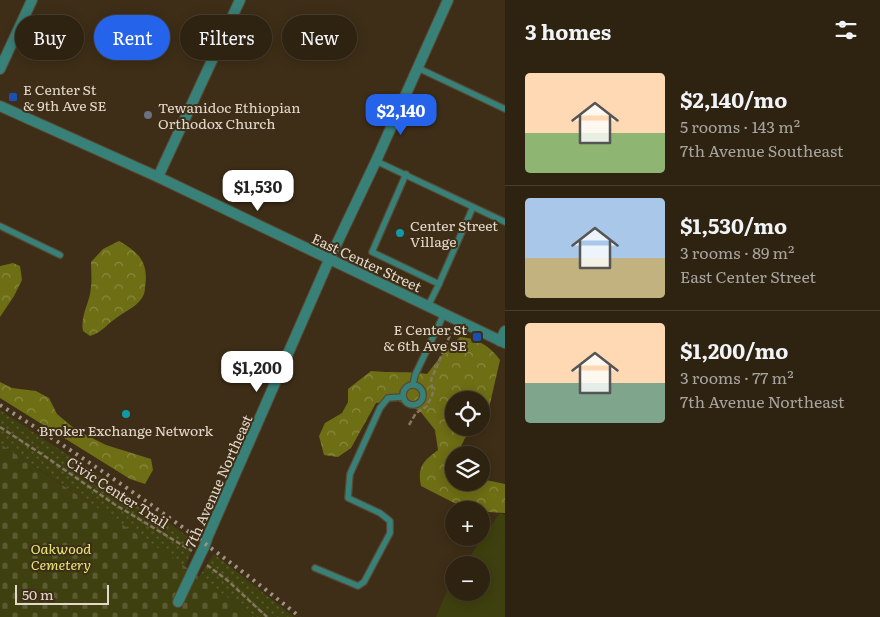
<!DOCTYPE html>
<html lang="en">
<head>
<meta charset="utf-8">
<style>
  :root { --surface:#2e2211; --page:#362a1a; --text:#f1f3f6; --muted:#a7a49f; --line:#493f31; --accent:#2563eb }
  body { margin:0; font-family:Literata,serif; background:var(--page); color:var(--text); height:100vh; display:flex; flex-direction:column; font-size:19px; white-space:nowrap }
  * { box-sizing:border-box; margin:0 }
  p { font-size:16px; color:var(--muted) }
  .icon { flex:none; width:28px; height:28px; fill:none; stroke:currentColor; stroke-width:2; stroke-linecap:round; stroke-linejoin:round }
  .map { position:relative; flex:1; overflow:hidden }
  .sheet { display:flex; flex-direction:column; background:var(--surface); width:375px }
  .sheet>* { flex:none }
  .top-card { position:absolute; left:15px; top:15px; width:415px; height:45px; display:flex; gap:10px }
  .fabs { position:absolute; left:445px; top:391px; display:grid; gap:10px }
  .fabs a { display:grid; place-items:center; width:45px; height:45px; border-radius:50%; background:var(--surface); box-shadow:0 2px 12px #0003,0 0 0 1px var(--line); font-size:25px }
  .scale { position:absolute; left:15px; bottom:12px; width:94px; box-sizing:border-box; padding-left:5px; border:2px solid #e3d8cb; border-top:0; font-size:14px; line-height:18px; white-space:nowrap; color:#e3d8cb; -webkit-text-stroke:4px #3e2e17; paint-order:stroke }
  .price { position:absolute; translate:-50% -42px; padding:0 11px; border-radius:10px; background:#fff; color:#222; font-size:16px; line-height:32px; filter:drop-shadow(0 1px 2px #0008) }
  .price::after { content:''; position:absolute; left:50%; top:30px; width:15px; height:11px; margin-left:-8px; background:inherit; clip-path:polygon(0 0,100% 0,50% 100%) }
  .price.active { background:var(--accent); color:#fff }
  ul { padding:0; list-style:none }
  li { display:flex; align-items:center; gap:15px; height:125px; padding:0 20px }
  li+li { border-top:1px solid var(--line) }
  li span { display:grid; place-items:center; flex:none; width:140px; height:100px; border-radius:5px; color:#555 }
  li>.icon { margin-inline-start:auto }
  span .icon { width:60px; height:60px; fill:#fffc; stroke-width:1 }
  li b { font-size:21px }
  h2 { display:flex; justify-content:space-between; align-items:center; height:60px; padding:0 20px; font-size:21px }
  .chip { padding:0 18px; border-radius:22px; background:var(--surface); box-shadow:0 2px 12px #0003,0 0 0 1px var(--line); font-size:18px; line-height:45px }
  .chip.active { background:var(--accent); color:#fff }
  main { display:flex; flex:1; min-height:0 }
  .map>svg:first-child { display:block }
</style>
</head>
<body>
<main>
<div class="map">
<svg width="505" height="617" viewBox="0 0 505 617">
  <defs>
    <pattern id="grass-dots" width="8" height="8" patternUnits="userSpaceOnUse" patternTransform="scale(1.25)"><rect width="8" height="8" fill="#3f400f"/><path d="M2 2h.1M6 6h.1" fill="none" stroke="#5b5b31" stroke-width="1.8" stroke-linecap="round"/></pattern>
    <pattern id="forest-crowns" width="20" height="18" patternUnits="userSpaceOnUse" patternTransform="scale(1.25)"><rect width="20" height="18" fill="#6e6e15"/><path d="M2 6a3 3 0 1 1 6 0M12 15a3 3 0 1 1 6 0" fill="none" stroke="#898941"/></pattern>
    <pattern id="cemetery-stones" width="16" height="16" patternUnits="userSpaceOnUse" patternTransform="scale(1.25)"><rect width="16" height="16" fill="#3f400f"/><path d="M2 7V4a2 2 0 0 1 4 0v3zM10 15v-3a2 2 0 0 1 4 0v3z" fill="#5b5b31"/></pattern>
  </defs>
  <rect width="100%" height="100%" fill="#3e2e17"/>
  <g fill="url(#grass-dots)">
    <polygon points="0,410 154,512 195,542 185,567 33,465 30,464 0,444"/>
    <polygon points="214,554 294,617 254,617 199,577"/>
  </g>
  <g fill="url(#forest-crowns)">
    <path d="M119 241C139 252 149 263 145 287 145 291 144 295 142 298 135 308 125 311 115 319 105 326 102 332 90 336L83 331C80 315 90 303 91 287 92 279 91 270 91 262L103 249Z"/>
    <polygon points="13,263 20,266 22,280 14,296 0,317 0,266"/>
    <path d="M460 337C477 338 490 346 500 360L489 408 481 423V400H454V428H479L465 438 457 455H454V482H481V479L505 484V513L488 512 462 507 421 486C417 467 423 461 438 450L435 430 420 411 398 401 376 403 351 448 338 457 324 455 319 436 325 423 342 413 348 402V389L371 371C390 373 408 371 427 374L441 356Z"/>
    <polygon points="0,382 12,388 36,391 49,398 57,414 76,430 106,445 151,459 153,470 145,484 130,479 0,398"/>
  </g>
  <polygon fill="url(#cemetery-stones)" points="0,444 176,560 254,617 0,617"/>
  <polygon fill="#3f400f" points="500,513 505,515 505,617 436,617 448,588 454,580 454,592 481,592 481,565 464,565"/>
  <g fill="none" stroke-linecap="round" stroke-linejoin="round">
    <g stroke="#584934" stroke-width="8">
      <g id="service">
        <polyline points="418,68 505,109"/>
        <polyline points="376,161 505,222"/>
        <polyline points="406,174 372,252 439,284 428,306"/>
        <polyline points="0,226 60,255"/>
        <polyline points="439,284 473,207"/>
        <polyline points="413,384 415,375 444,314"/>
        <circle cx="413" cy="395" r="10"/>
        <polyline points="315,568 358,586 364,582 390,533 390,521 380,513 348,498 350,474 380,408 388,398 402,397"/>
      </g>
    </g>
    <g stroke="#584934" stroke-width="12">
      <g id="minor">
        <polyline points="0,69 32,0"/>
        <polyline points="158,177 240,0"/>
        <polyline points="500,341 505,331"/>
        <polyline points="178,602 205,545 208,536 329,260 376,161 448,0"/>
      </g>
    </g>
    <g stroke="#584934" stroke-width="12">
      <polyline id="tertiary" points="0,106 158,177 505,343"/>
    </g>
    <g stroke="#847663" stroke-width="2.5" stroke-dasharray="5 2.5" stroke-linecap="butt">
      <polyline points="409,425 416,413 426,407 430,400 433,393 431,380 451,333"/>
      <polyline points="0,427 46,457 114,504 192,551"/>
      <polyline points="207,565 227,580 267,617"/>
    </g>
    <use href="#service" stroke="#388178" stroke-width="5.5"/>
    <use href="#minor" stroke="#388178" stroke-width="10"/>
    <use href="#tertiary" stroke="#388178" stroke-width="10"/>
    <path stroke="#a09382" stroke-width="4" stroke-dasharray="2.5 5" stroke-linecap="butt" d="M0 405C104 470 205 540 300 617"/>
  </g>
  <g fill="#1a4fb4" stroke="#3e2e17" stroke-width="2">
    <rect x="8" y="92" width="10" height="10" rx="2.5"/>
    <rect x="472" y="332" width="10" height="10" rx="2.5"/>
  </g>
  <circle fill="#6b7280" stroke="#3e2e17" stroke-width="2" cx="148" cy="115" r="5"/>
  <g fill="#0f9aa8" stroke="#3e2e17" stroke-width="2">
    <circle cx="400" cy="233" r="5"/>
    <circle cx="126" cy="414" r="5"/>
  </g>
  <g text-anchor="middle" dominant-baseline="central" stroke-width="4" stroke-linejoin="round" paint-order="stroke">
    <g font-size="14" fill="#e3d8cb" stroke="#3e2e17" text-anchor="start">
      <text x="23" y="89">E Center St<tspan x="23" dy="16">&amp; 9th Ave SE</tspan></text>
      <text x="158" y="107">Tewanidoc Ethiopian<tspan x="158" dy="16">Orthodox Church</tspan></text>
      <text x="410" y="225">Center Street<tspan x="410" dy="16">Village</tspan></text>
      <text x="467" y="329" text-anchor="end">E Center St<tspan x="467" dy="16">&amp; 6th Ave SE</tspan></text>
      <text x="126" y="430" text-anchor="middle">Broker Exchange Network</text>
    </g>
    <g font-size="14" fill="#e3d8cb" stroke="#3e2e17">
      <text transform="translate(367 262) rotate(25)">East Center Street</text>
      <text transform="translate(218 481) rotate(-66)">7th Avenue Northeast</text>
      <text transform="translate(118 492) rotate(33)">Civic Center Trail</text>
    </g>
    <g font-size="14" font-style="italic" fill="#e7e979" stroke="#3e2e17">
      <text x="61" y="548">Oakwood<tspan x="61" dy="16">Cemetery</tspan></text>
    </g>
  </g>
</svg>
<div class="fabs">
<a><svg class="icon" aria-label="locate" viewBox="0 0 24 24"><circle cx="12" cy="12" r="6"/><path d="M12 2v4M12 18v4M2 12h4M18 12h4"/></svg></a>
<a><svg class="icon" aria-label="layers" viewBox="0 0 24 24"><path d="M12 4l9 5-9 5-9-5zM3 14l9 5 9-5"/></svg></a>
<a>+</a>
<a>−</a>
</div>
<div class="scale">50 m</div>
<b class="price active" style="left:401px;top:136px">$2,140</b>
<b class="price" style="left:258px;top:212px">$1,530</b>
<b class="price" style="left:257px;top:393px">$1,200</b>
<div class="top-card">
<a class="chip">Buy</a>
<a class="chip active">Rent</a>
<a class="chip">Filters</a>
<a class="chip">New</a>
</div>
</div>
<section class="sheet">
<h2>3 homes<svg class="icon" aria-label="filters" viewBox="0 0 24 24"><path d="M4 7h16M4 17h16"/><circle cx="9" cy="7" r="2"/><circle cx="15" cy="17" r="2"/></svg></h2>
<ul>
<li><span style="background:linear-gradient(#ffd9b3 60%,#8fb573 0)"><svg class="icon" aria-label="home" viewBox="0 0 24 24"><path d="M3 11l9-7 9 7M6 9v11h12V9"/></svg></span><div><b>$2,140/mo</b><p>5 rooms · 143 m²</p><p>7th Avenue Southeast</p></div></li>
<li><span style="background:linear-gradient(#a9c7e8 60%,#c2b280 0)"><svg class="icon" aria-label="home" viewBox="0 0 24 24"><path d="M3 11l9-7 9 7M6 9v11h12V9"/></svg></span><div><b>$1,530/mo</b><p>3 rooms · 89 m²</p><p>East Center Street</p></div></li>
<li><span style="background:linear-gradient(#ffd9b3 60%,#7fa58c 0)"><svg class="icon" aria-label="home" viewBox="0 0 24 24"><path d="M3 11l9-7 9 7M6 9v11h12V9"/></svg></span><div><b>$1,200/mo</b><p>3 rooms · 77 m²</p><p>7th Avenue Northeast</p></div></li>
</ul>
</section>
</main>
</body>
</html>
